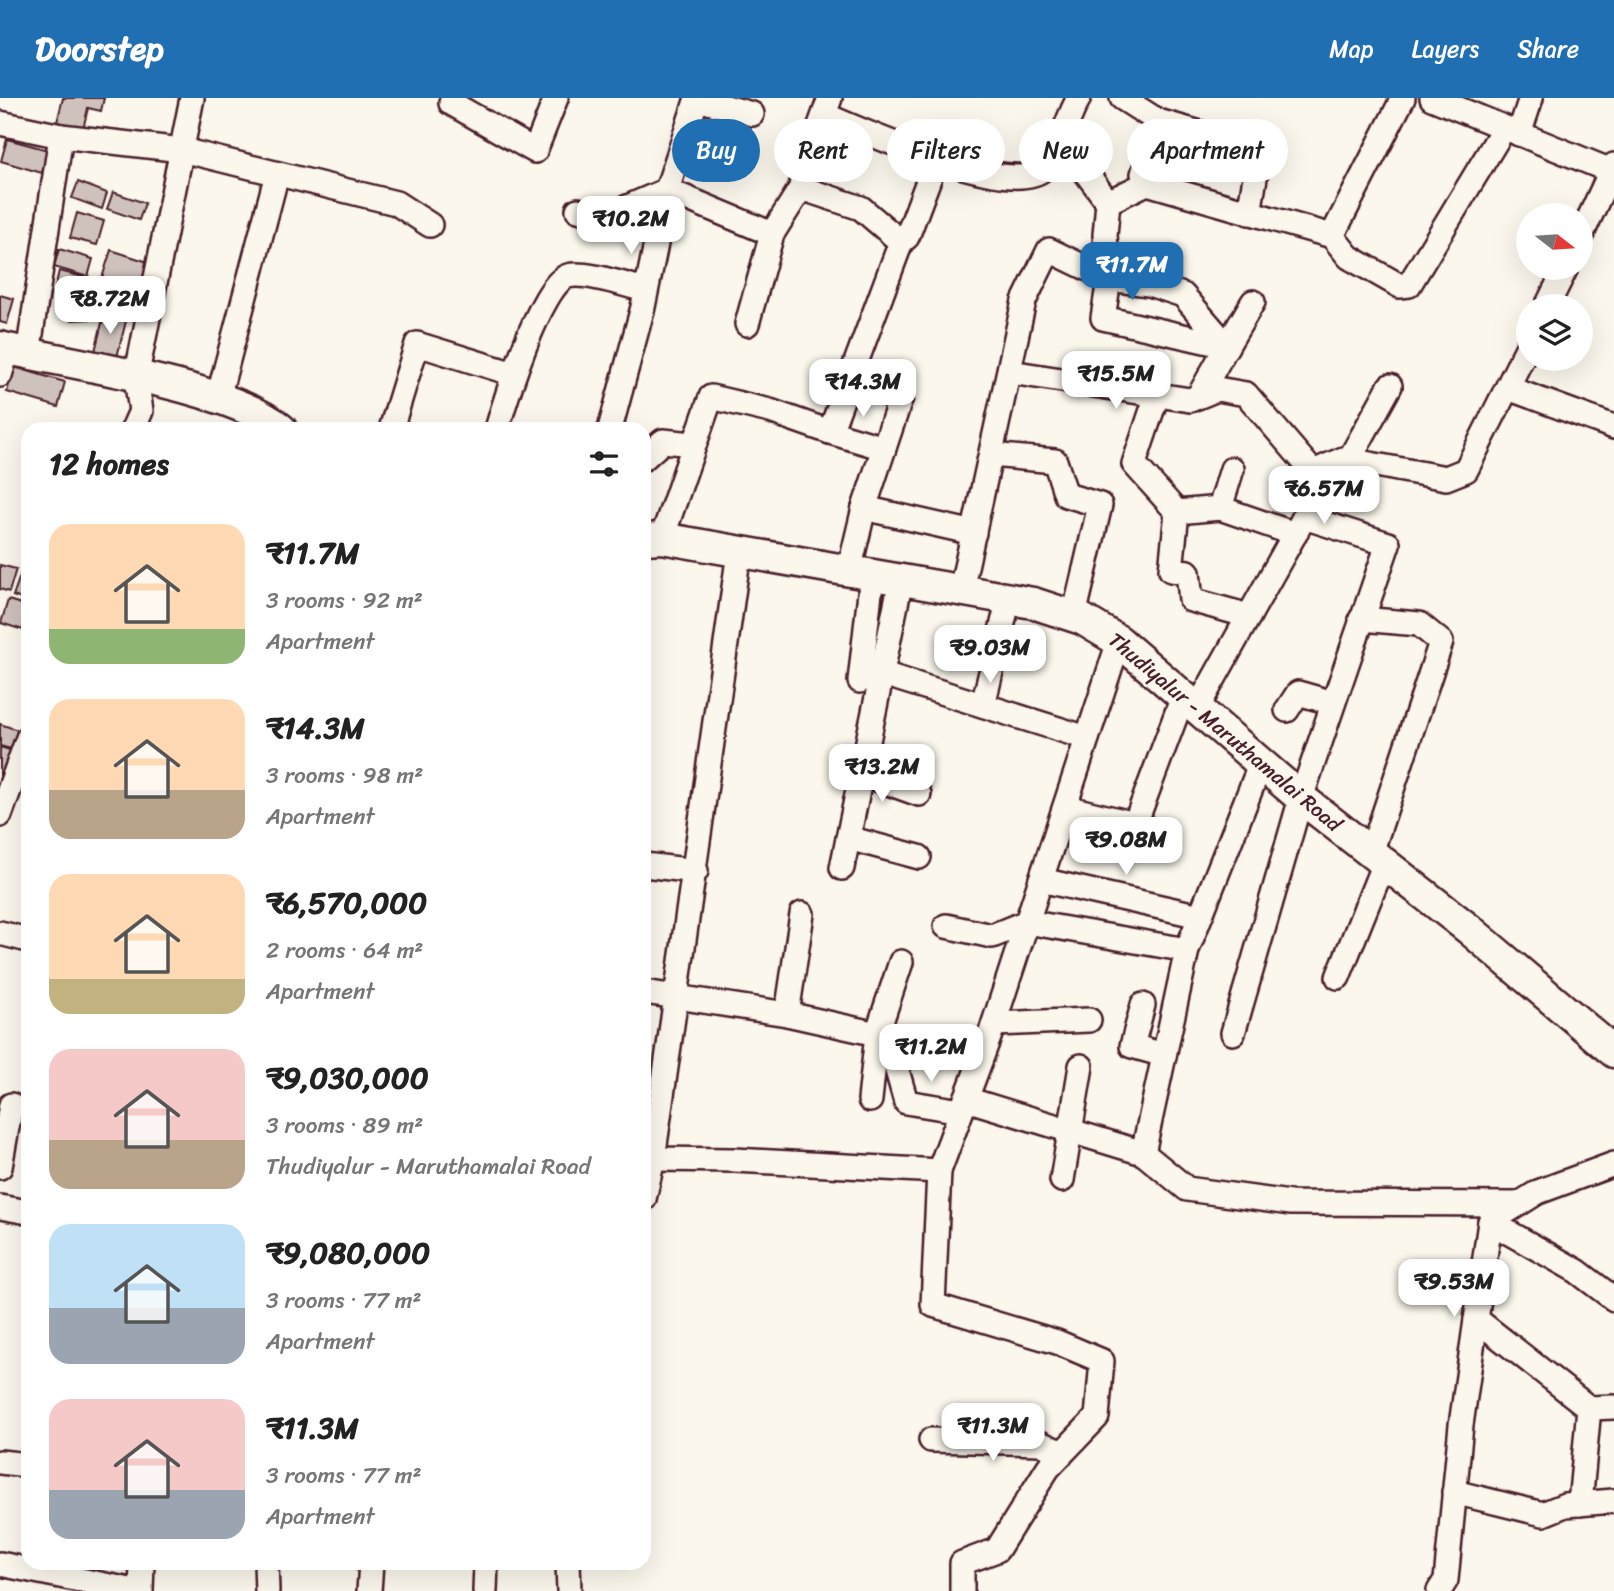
<!DOCTYPE html>
<html lang="en">
<head>
<meta charset="utf-8">
<style>
  :root { --surface:#fff; --page:#f2f2f2; --text:#222; --muted:#767676; --accent:#1f6fb2 }
  body { margin:0; font-family:Sriracha,sans-serif; background:var(--page); color:var(--text); height:100vh; display:flex; flex-direction:column; font-size:26px; white-space:nowrap }
  * { box-sizing:border-box; margin:0 }
  p { font-size:23px; color:var(--muted) }
  .icon { flex:none; width:38px; height:38px; fill:none; stroke:currentColor; stroke-width:2; stroke-linecap:round; stroke-linejoin:round }
  .map { position:relative; flex:1; overflow:hidden }
  .details { position:absolute; left:21px; top:324px; width:630px; height:1148px; display:flex; flex-direction:column; background:var(--surface); border-radius:21px; box-shadow:0 7px 28px #0002 }
  .details>* { flex:none }
  .guide { position:absolute; left:672px; top:21px; width:665px; height:63px; display:flex; gap:14px }
  .needle { width:46px; rotate:107deg }
  .fabs { position:absolute; left:1516px; top:105px; display:grid; gap:14px }
  .fabs a { display:grid; place-items:center; width:77px; height:77px; border-radius:50%; background:var(--surface); box-shadow:0 7px 28px #0002; font-size:35px }
  .price { position:absolute; translate:-50% -60px; padding:0 16px; border-radius:14px; background:#fff; color:#222; font-size:23px; line-height:46px; filter:drop-shadow(0 2px 4px #0008) }
  .price::after { content:''; position:absolute; left:50%; top:42px; width:21px; height:16px; margin-left:-10px; background:inherit; clip-path:polygon(0 0,100% 0,50% 100%) }
  .price.current { background:var(--accent); color:#fff }
  ul { padding:0; list-style:none }
  li { display:flex; align-items:center; gap:21px; height:175px; padding:0 28px }
  li span { display:grid; place-items:center; flex:none; width:196px; height:140px; border-radius:21px; color:#555 }
  li>.icon { margin-inline-start:auto }
  span .icon { width:84px; height:84px; fill:#fffc; stroke-width:1 }
  li b { font-size:30px }
  h2 { display:flex; justify-content:space-between; align-items:center; height:84px; padding:0 28px; font-size:30px }
  .tag { padding:0 24px; border-radius:32px; background:var(--surface); box-shadow:0 7px 28px #0002; font-size:24px; line-height:63px }
  .tag.current { background:var(--accent); color:#fff }
  header { display:flex; align-items:center; gap:42px; box-sizing:border-box; height:98px; padding:0 35px; background:var(--accent); color:#fff }
  header strong { font-size:33px }
  nav { display:flex; gap:38px; margin-inline-start:auto; font-size:24px }
  .map>svg:first-child { display:block }
</style>
</head>
<body>
<header>
<strong>Doorstep</strong>
<nav><a>Map</a><a>Layers</a><a>Share</a></nav>
</header>
<div class="map">
<svg width="1614" height="1493" viewBox="0 0 1614 1493">
  <rect width="100%" height="100%" fill="#fbf7ec"/>
  <filter id="ink" filterUnits="userSpaceOnUse"><feTurbulence type="fractalNoise" baseFrequency=".0143" numOctaves="2"/><feDisplacementMap in="SourceGraphic" scale="14" xChannelSelector="R" yChannelSelector="G"/><feConvolveMatrix kernelMatrix="1 2 1 2 8 2 1 2 1" color-interpolation-filters="sRGB"/></filter>
  <g filter="url(#ink)">
    <g fill="#cfc2bc" stroke="#4a1f2b" stroke-width="2">
      <polygon points="63,0 104,0 101,13 88,10 83,31 57,24"/>
      <polygon points="7,41 48,52 42,75 1,63"/>
      <polygon points="78,84 107,95 102,111 72,100"/>
      <polygon points="113,94 145,105 139,122 107,111"/>
      <polygon points="77,115 104,123 97,147 70,140"/>
      <polygon points="59,151 93,161 88,179 54,169"/>
      <polygon points="111,152 148,164 131,217 94,205"/>
      <polygon points="59,173 91,181 85,205 53,198"/>
      <polygon points="0,197 14,201 7,226 0,224"/>
      <polygon points="72,207 90,207 90,221 72,222"/>
      <polygon points="104,217 126,223 117,259 95,253"/>
      <polygon points="14,269 65,284 58,309 7,294"/>
      <polygon points="27,458 28,458 28,503 13,498"/>
      <polygon points="0,467 16,471 9,494 0,491"/>
      <polygon points="8,502 28,508 23,532 1,525"/>
      <polygon points="0,626 18,632 11,651 0,648"/>
      <polygon points="0,649 10,652 0,687"/>
    </g>
    <g fill="none" stroke-linecap="round" stroke-linejoin="round">
      <g stroke="#4a1f2b" stroke-width="28">
        <g id="minor">
          <polyline points="1122,0 1158,23 1143,76 1147,85 1332,138"/>
          <polyline points="1403,0 1332,138 1349,159 1400,188 1409,187 1504,30"/>
          <polyline points="1432,0 1611,73 1614,67"/>
          <polyline points="697,1 752,16"/>
          <polyline points="451,5 535,53 556,0"/>
          <path d="M825 17C863 33 1011 100 1043 71 1060 55 1066 21 1079 0"/>
          <polyline points="1158,23 1243,47 1253,54 1257,68 1249,115"/>
          <polyline points="0,25 61,38 182,52 396,105 430,127"/>
          <polyline points="1519,36 1531,0"/>
          <polyline points="1060,40 1108,104 1105,137 1109,181 1103,220 1227,248 1200,296"/>
          <polyline points="801,90 861,110 901,144"/>
          <polyline points="1108,104 1147,85"/>
          <polyline points="578,112 604,119 667,92 772,136"/>
          <polyline points="1580,140 1611,73"/>
          <polyline points="1547,208 1566,170"/>
          <polyline points="747,226 772,136 801,90 803,74 830,0"/>
          <polyline points="28,256 61,38"/>
          <polyline points="1010,274 1190,302 1217,291 1246,296 1313,374 1311,407 1198,609"/>
          <polyline points="0,277 8,251"/>
          <polyline points="1508,290 1614,329"/>
          <polyline points="1157,297 1134,366 1177,414 1220,410 1295,436"/>
          <polyline points="218,300 277,76"/>
          <polyline points="133,331 141,313 136,280 192,0"/>
          <polyline points="391,331 417,246 514,276"/>
          <path d="M497 331C505 303 541 185 568 178 586 173 627 188 646 192"/>
          <polyline points="610,331 643,209 667,92 697,0"/>
          <polyline points="830,334 884,350"/>
          <polyline points="991,357 1055,363 1066,397 1100,407 1074,518"/>
          <polyline points="644,360 663,343 693,346"/>
          <polyline points="1349,362 1390,288"/>
          <polyline points="1313,374 1343,361 1446,380 1466,372 1528,248"/>
          <polyline points="864,410 974,435"/>
          <polyline points="1220,410 1232,371"/>
          <polyline points="1177,414 1171,472 1188,474 1191,502 1249,518"/>
          <polyline points="662,440 711,299 770,313 830,334 901,144 907,139 936,62"/>
          <polyline points="739,454 653,1061 734,1062 939,1073 966,1001"/>
          <polyline points="849,473 864,410 901,299"/>
          <polyline points="961,492 1024,203 1049,152 1109,181 1149,186 1183,197 1227,248 1253,204"/>
          <polyline points="1361,521 1419,526 1441,544 1371,755"/>
          <polyline points="1119,543 991,934 966,1001 1143,1055 1187,852 1261,665"/>
          <polyline points="880,575 1087,640"/>
          <polyline points="860,583 872,477"/>
          <polyline points="983,607 1009,500"/>
          <polyline points="1287,612 1298,595 1333,605"/>
          <polyline points="860,675 919,696"/>
          <polyline points="1065,709 1135,726 1184,596"/>
          <polyline points="0,717 28,640"/>
          <polyline points="848,740 919,759"/>
          <polyline points="644,767 696,773"/>
          <polyline points="842,770 901,482"/>
          <polyline points="1041,782 1200,818"/>
          <polyline points="946,828 992,838 1027,824 1187,852"/>
          <polyline points="0,835 28,842"/>
          <polyline points="1338,879 1384,765"/>
          <polyline points="644,894 787,916 877,936"/>
          <polyline points="1143,907 1132,948 1164,957"/>
          <polyline points="787,916 802,816"/>
          <polyline points="994,926 1089,922"/>
          <polyline points="1233,935 1301,700 1388,446 1304,419"/>
          <polyline points="895,965 906,1004 961,1013"/>
          <polyline points="870,1002 877,936 901,864"/>
          <polyline points="1143,1055 1187,1091 1290,1105 1518,1106"/>
          <polyline points="644,1060 653,1061 644,1101"/>
          <polyline points="0,1069 11,1007"/>
          <polyline points="939,1073 933,1207 1057,1244 1102,1263 1097,1319 1048,1370 997,1452 962,1465 962,1493"/>
          <polyline points="1062,1082 1081,968"/>
          <polyline points="0,1109 28,1114"/>
          <polyline points="1490,1124 1577,1173 1614,1201"/>
          <polyline points="1476,1221 1589,1310 1580,1406"/>
          <polyline points="1589,1310 1614,1309"/>
          <polyline points="931,1342 1040,1345 1062,1355"/>
          <polyline points="0,1364 28,1367"/>
          <polyline points="1454,1394 1543,1416 1565,1407 1614,1403"/>
          <polyline points="266,1465 267,1493"/>
          <polyline points="568,1465 569,1493"/>
          <polyline points="0,1466 135,1493"/>
          <polyline points="141,1493 142,1465"/>
          <polyline points="369,1493 371,1465"/>
          <polyline points="485,1493 486,1465"/>
          <polyline points="1439,1493 1446,1482 1461,1327 1490,1124 1538,1094 1614,1066"/>
        </g>
      </g>
      <g stroke="#4a1f2b" stroke-width="35">
        <g id="major">
          <path d="M0 249C72 267 228 287 281 331"/>
          <polyline points="644,441 662,440 1033,505 1082,521 1119,543 1301,700 1470,832 1614,954"/>
        </g>
      </g>
      <use href="#minor" stroke="#fbf7ec" stroke-width="23"/>
      <use href="#major" stroke="#fbf7ec" stroke-width="30"/>
    </g>
  </g>
  <g text-anchor="middle" dominant-baseline="central" stroke-width="5" stroke-linejoin="round" paint-order="stroke">
    <g font-size="21" fill="#4a1f2b" stroke="#fbf7ec">
      <text transform="translate(1225 634) rotate(40)">Thudiyalur - Maruthamalai Road</text>
    </g>
  </g>
</svg>
<div class="fabs">
<a><svg class="needle" viewBox="-14 -14 28 28"><path d="M0-13l5 13h-10z" fill="#e53935"/><path d="M0 13l5-13h-10z" fill="#767676"/></svg></a>
<a><svg class="icon" aria-label="layers" viewBox="0 0 24 24"><path d="M12 4l9 5-9 5-9-5zM3 14l9 5 9-5"/></svg></a>
</div>
<b class="price" style="left:631px;top:158px">₹10.2M</b>
<b class="price current" style="left:1132px;top:204px">₹11.7M</b>
<b class="price" style="left:110px;top:238px">₹8.72M</b>
<b class="price" style="left:1116px;top:313px">₹15.5M</b>
<b class="price" style="left:863px;top:321px">₹14.3M</b>
<b class="price" style="left:1324px;top:428px">₹6.57M</b>
<b class="price" style="left:990px;top:587px">₹9.03M</b>
<b class="price" style="left:882px;top:706px">₹13.2M</b>
<b class="price" style="left:1126px;top:779px">₹9.08M</b>
<b class="price" style="left:931px;top:986px">₹11.2M</b>
<b class="price" style="left:1454px;top:1221px">₹9.53M</b>
<b class="price" style="left:993px;top:1365px">₹11.3M</b>
<div class="guide">
<a class="tag current">Buy</a>
<a class="tag">Rent</a>
<a class="tag">Filters</a>
<a class="tag">New</a>
<a class="tag">Apartment</a>
</div>
<section class="details">
<h2>12 homes<svg class="icon" aria-label="filters" viewBox="0 0 24 24"><path d="M4 7h16M4 17h16"/><circle cx="9" cy="7" r="2"/><circle cx="15" cy="17" r="2"/></svg></h2>
<ul>
<li><span style="background:linear-gradient(#ffd9b3 75%,#8fb573 0)"><svg class="icon" aria-label="home" viewBox="0 0 24 24"><path d="M3 11l9-7 9 7M6 9v11h12V9"/></svg></span><div><b>₹11.7M</b><p>3 rooms · 92 m²</p><p>Apartment</p></div></li>
<li><span style="background:linear-gradient(#ffd9b3 65%,#b9a48a 0)"><svg class="icon" aria-label="home" viewBox="0 0 24 24"><path d="M3 11l9-7 9 7M6 9v11h12V9"/></svg></span><div><b>₹14.3M</b><p>3 rooms · 98 m²</p><p>Apartment</p></div></li>
<li><span style="background:linear-gradient(#ffd9b3 75%,#c2b280 0)"><svg class="icon" aria-label="home" viewBox="0 0 24 24"><path d="M3 11l9-7 9 7M6 9v11h12V9"/></svg></span><div><b>₹6,570,000</b><p>2 rooms · 64 m²</p><p>Apartment</p></div></li>
<li><span style="background:linear-gradient(#f6c9c9 65%,#b9a48a 0)"><svg class="icon" aria-label="home" viewBox="0 0 24 24"><path d="M3 11l9-7 9 7M6 9v11h12V9"/></svg></span><div><b>₹9,030,000</b><p>3 rooms · 89 m²</p><p>Thudiyalur - Maruthamalai Road</p></div></li>
<li><span style="background:linear-gradient(#bfe0f5 60%,#9aa5b1 0)"><svg class="icon" aria-label="home" viewBox="0 0 24 24"><path d="M3 11l9-7 9 7M6 9v11h12V9"/></svg></span><div><b>₹9,080,000</b><p>3 rooms · 77 m²</p><p>Apartment</p></div></li>
<li><span style="background:linear-gradient(#f6c9c9 65%,#9aa5b1 0)"><svg class="icon" aria-label="home" viewBox="0 0 24 24"><path d="M3 11l9-7 9 7M6 9v11h12V9"/></svg></span><div><b>₹11.3M</b><p>3 rooms · 77 m²</p><p>Apartment</p></div></li>
</ul>
</section>
</div>
</body>
</html>
